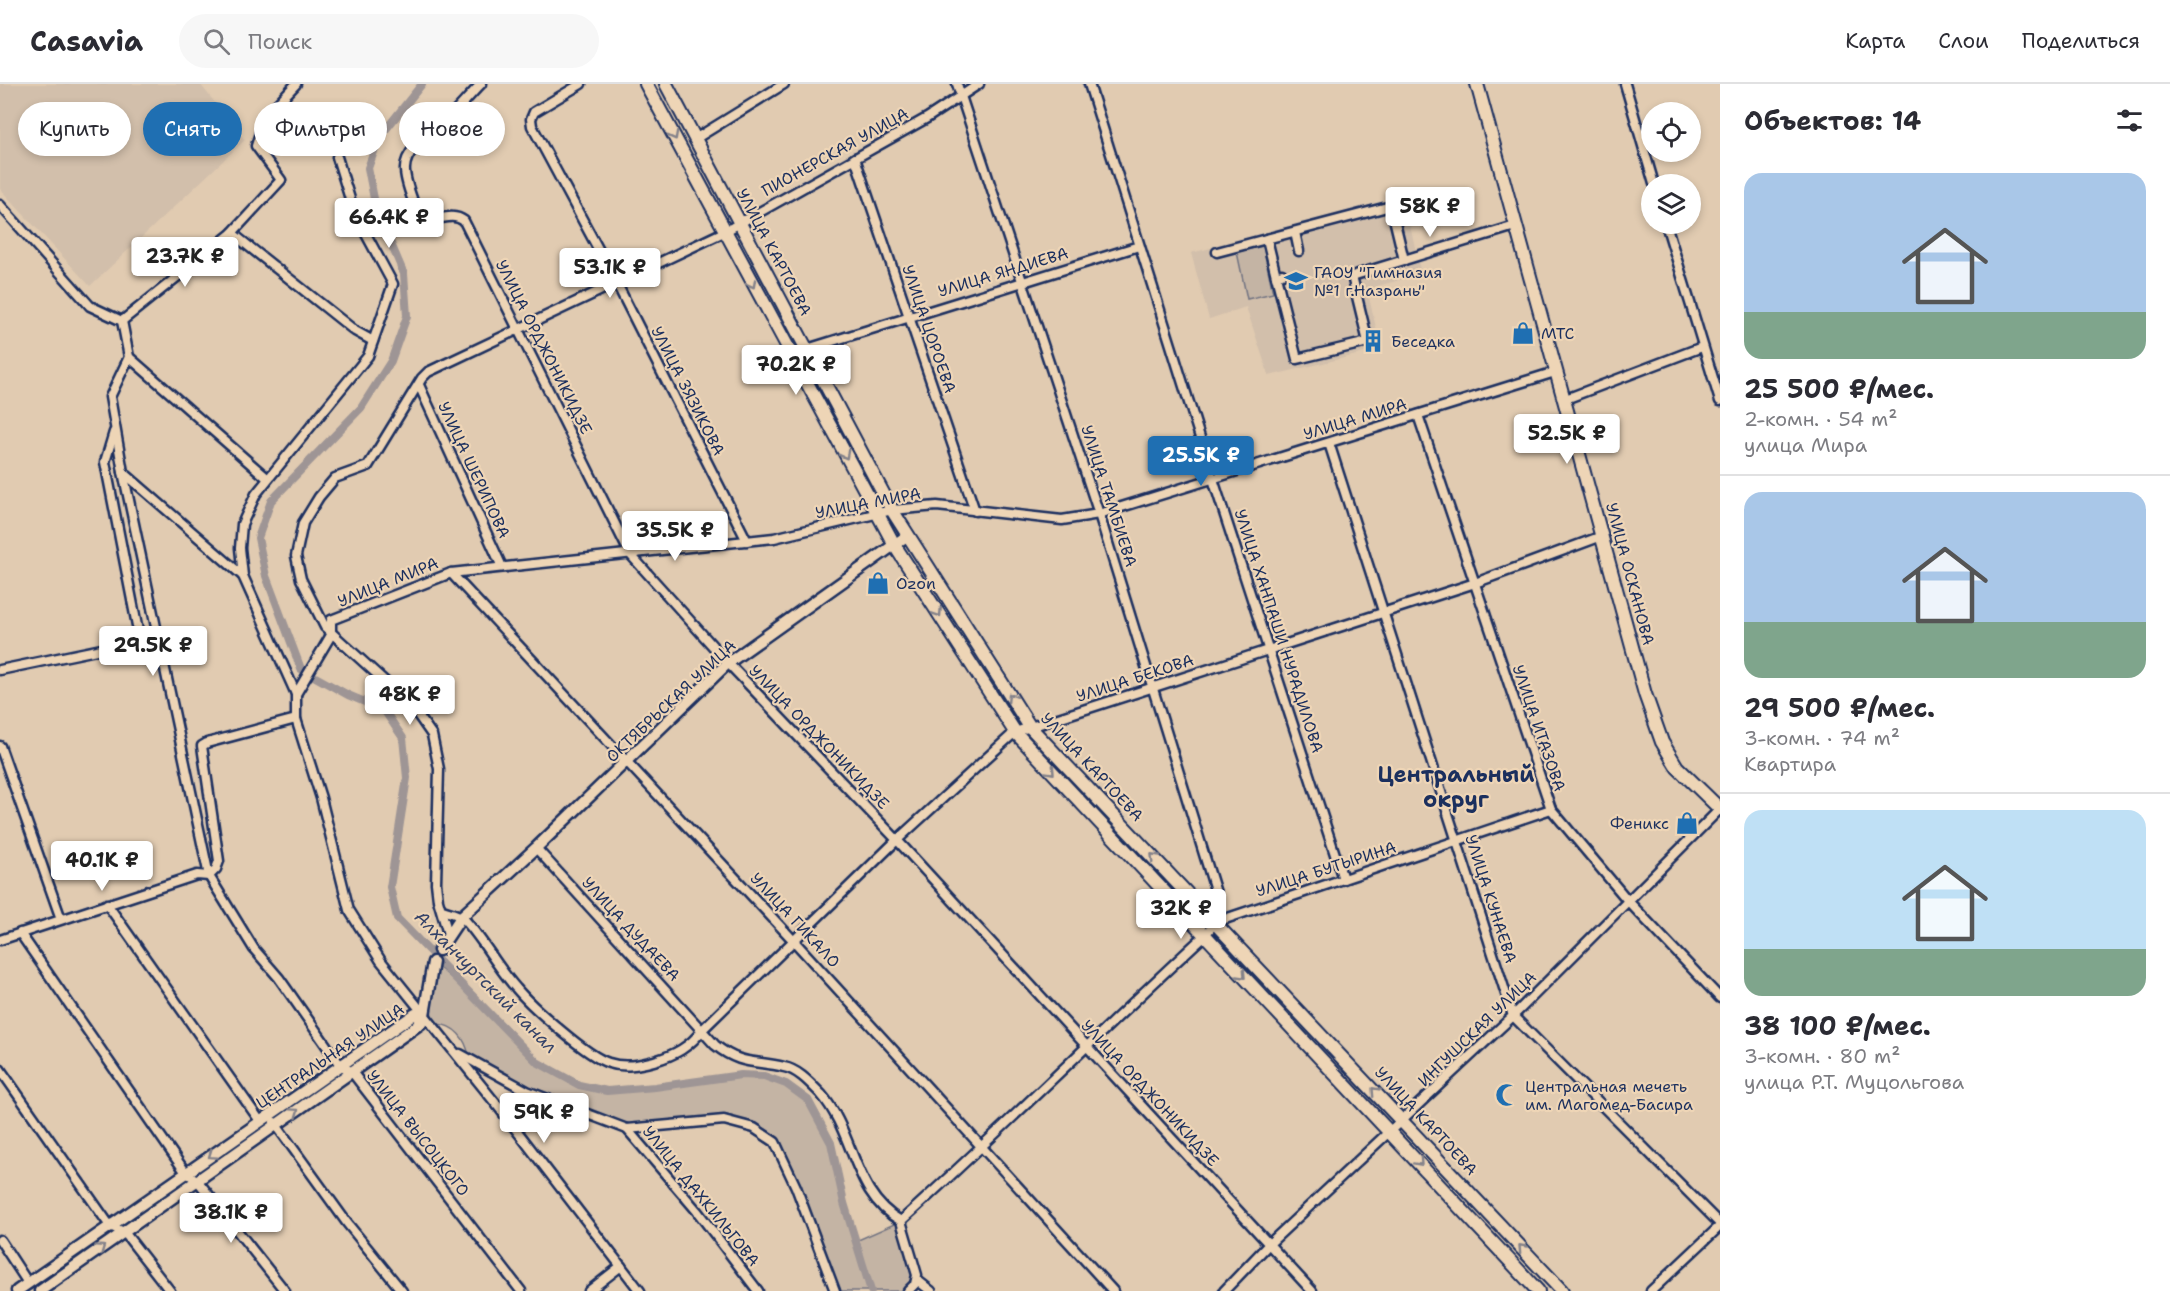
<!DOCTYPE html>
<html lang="ru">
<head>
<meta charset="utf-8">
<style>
  :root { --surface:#fff; --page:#f7f7f7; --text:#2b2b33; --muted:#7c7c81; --line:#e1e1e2; --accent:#1f6fb2 }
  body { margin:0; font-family:"Shantell Sans",sans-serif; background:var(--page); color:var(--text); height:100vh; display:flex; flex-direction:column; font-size:22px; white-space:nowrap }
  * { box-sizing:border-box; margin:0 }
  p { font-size:20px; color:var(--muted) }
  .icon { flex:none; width:33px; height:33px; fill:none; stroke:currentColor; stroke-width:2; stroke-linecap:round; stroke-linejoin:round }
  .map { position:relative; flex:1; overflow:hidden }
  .sheet { display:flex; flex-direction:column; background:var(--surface); width:450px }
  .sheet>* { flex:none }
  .banner { position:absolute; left:18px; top:18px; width:570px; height:54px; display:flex; gap:12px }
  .tools { position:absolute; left:1641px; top:18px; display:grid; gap:12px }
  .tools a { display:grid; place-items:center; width:60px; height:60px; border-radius:50%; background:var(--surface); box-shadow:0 3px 9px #0003; font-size:30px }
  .price { position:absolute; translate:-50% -51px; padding:0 14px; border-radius:6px; background:#fff; color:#222; font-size:20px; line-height:39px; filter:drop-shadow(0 2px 3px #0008) }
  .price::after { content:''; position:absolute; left:50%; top:36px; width:18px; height:14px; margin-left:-9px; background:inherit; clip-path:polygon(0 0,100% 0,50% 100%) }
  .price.active { background:var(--accent); color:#fff }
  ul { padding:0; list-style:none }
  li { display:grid; align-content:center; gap:12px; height:318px; padding:0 24px }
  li+li { border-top:2px solid var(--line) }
  li span { display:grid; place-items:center; height:186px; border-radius:18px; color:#555 }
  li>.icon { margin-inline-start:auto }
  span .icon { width:108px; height:108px; fill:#fffc; stroke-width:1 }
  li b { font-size:26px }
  h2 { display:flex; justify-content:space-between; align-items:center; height:72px; padding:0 24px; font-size:26px }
  .tag { padding:0 21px; border-radius:27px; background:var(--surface); box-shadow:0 3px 9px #0003; font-size:21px; line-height:54px }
  .tag.active { background:var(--accent); color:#fff }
  header { display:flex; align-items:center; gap:36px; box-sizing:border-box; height:84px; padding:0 30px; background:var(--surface); border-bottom:2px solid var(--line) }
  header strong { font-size:28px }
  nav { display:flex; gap:33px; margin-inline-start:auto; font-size:21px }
  .search { width:420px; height:54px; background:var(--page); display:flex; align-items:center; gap:15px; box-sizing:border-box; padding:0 21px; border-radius:33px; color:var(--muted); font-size:22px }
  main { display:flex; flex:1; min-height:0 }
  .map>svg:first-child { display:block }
</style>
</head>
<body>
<header>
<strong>Casavia</strong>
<div class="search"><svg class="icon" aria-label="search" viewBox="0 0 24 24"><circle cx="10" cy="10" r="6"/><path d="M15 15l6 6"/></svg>Поиск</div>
<nav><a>Карта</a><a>Слои</a><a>Поделиться</a></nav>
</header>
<main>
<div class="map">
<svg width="1720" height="1207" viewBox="0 0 1720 1207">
  <rect width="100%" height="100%" fill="#e1cbb1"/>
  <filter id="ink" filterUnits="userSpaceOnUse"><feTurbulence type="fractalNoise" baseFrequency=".0167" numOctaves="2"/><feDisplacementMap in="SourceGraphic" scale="12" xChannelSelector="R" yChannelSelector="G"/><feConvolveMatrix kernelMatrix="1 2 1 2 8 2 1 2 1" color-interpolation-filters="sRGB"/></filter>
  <g filter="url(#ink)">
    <g fill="#d2bfab">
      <polygon points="0,0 200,0 245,56 90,202 0,105"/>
      <polygon points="1404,115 1421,190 1367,205 1381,265 1269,292 1246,223 1209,235 1191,169"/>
    </g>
    <g fill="#c4b4a4" stroke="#707281" stroke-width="1.5">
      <polygon points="1263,162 1273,209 1247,215 1237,168"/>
      <path d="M436 881C458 900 481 918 502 938 528 964 542 986 578 1000 604 1011 638 1006 664 1002 695 997 732 986 764 992 833 1005 839 1102 856 1157L901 1137 917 1191 908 1207H835L775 1058 754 1044 724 1036 627 1045 527 1007 469 972C466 955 455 941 437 940 424 923 433 901 436 881Z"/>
    </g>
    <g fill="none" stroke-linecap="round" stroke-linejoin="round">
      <polyline stroke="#9e9595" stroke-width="8" points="422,0 379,54 368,84 376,125 404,190 407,232 391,277 361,324 271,417 258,454 266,492 301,585 348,611 384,626 403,654 407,694 390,803 397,834 537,978 579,1001 607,1007 655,1003 741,991 764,992 786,1000 808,1016 831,1059 844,1119 871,1207"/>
      <g stroke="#1b2f5e" stroke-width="13">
        <g id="minor">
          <path d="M481 0C471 10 462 21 452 31 438 45 403 63 405 87 406 102 414 119 419 133L422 136C437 138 451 127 464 137L630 470 728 579 897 756 1312 1207"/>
          <polyline points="581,0 534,28 531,35 532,42 617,200 747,457"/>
          <polyline points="957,0 1099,430 1216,809 1216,838"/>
          <polyline points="1089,0 1213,395 1343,795"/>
          <polyline points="1625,0 1654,100"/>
          <polyline points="695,55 784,0"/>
          <polyline points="337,73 354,128 393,200 368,272 256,410 242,440 240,464 243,492 296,610 296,635 321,714 349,826 381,877 497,1021 640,1207"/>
          <polyline points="855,74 975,427"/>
          <polyline points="0,121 90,222 122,237 129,273 110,313 123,388 243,492"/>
          <polyline points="1666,140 1720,317"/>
          <polyline points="1295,148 1299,167"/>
          <polyline points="232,149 355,247 373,257"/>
          <polyline points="1267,155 1276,192 1282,190"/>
          <polyline points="1217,168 1391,122 1404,176"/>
          <polyline points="1276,192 1297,275 1368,258 1352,192 1515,142"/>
          <polyline points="122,237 232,149 281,96 256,62 265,33 296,0"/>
          <polyline points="807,265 1139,162"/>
          <polyline points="129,273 267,394"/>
          <polyline points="419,301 502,483"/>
          <polyline points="1563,316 1702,263"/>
          <polyline points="1418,331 1551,725 1629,818 1720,914"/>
          <polyline points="1329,359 1513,932 1720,1140"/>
          <polyline points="123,388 209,792 254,865 279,894 340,981 352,988 521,1207"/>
          <polyline points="451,489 793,856 1113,1207"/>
          <polyline points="0,586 140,557 105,378 114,348"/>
          <polyline points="296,610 331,551 331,536 451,489 774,454 892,426 937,422 1062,436 1099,430 1555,288"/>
          <polyline points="0,662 61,835"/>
          <path d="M536 764 715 961C741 982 756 976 784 983 799 986 811 1000 821 1010 855 1049 853 1111 901 1137L917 1191 915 1200 908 1207"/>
          <polyline points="209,792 216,785 219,777 202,662 207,659 296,635"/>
          <polyline points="107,820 260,1037"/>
          <path d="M442 826C448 828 458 830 463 834 483 855 497 883 516 904 531 922 588 973 609 979 624 984 639 981 654 977 675 971 690 963 703 945L897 756 1015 648 1475 499 1602 452"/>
          <polyline points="20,849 186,1089 197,1096 285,1207"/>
          <polyline points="448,850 438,816 436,799 439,685 432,651 411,621 325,543 301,495 296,472 303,439 319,413 335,394 368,382 422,294 428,288 724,148 927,34 979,0"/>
          <polyline points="0,856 197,791 209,792"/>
          <polyline points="460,970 527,1007 627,1045 697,1127 758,1207"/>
          <polyline points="0,985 110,1142 124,1148 170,1207"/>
          <polyline points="274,1038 347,1139 402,1207"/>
          <polyline points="627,1045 724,1036 754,1044 775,1058 796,1103 835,1207"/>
          <path d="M901 1137C1004 1044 1102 946 1204 852L1216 838 1551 725"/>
          <polyline points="0,1156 28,1199"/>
          <polyline points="917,1196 931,1207"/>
          <polyline points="589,1207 621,1182"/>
          <polyline points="1224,1207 1269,1160 1513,932 1720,725"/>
          <polyline points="1651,1207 1720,1142"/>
        </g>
      </g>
      <g stroke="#1b2f5e" stroke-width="15">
        <g id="tertiary">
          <polyline points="439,866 461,833 536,764 728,579 908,451"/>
          <polyline points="17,1207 415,930 420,934"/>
          <polyline points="40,1207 421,939 420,934 424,931 433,878"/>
        </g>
      </g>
      <g stroke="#1b2f5e" stroke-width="16">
        <g id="secondary">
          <polyline points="646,0 895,462 1015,648 1538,1207"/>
          <polyline points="666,0 892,426 1030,643 1562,1207"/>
          <polyline points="1477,0 1645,610 1662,658 1677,683 1720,725"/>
        </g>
      </g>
      <use href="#minor" stroke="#eed5b6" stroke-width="8"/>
      <use href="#tertiary" stroke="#eed5b6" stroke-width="10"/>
      <use href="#secondary" stroke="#eed5b6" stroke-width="12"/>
    </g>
    <defs><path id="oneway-chevron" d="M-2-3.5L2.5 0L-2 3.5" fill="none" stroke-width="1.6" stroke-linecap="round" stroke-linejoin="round" transform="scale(1.5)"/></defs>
    <g stroke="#84828a">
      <use href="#oneway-chevron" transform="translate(674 52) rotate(62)"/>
      <use href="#oneway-chevron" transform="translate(752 200) rotate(62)"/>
      <use href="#oneway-chevron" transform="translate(845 371) rotate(62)"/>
      <use href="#oneway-chevron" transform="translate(938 529) rotate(57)"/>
      <use href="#oneway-chevron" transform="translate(1011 613) rotate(-122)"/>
      <use href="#oneway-chevron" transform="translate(1051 687) rotate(47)"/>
      <use href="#oneway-chevron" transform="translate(1154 773) rotate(-134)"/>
      <use href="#oneway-chevron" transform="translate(1242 891) rotate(47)"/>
      <use href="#oneway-chevron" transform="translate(1375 1007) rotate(-133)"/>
      <use href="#oneway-chevron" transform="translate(295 1028) rotate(-35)"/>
      <use href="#oneway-chevron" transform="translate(212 1071) rotate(145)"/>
      <use href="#oneway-chevron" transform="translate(1419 1078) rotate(47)"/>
      <use href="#oneway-chevron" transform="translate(101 1164) rotate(-35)"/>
      <use href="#oneway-chevron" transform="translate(1522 1164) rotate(-133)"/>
    </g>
  </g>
  <defs>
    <g id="school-bare" transform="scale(1.8)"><path d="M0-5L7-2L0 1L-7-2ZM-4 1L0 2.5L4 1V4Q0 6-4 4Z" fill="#1f6fb2" stroke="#eed5b6" stroke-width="2.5" paint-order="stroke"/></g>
    <g id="shop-bare" transform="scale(1.8)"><path d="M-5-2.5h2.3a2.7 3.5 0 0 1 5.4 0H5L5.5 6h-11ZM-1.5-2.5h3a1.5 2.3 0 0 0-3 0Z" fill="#1f6fb2" stroke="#eed5b6" stroke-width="2.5" paint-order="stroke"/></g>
    <g id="building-bare" transform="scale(1.8)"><path d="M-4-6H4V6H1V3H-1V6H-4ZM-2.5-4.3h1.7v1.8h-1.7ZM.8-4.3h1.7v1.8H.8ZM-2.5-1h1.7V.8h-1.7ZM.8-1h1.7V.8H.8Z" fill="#1f6fb2" stroke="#eed5b6" stroke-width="2.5" paint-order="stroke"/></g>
    <g id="mosque-bare" transform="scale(1.8)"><path d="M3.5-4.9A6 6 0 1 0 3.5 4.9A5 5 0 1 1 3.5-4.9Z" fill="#1f6fb2" stroke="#eed5b6" stroke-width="2.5" paint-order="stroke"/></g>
  </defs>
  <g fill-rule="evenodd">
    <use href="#school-bare" x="1296" y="197"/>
    <use href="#shop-bare" x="1523" y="249"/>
    <use href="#building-bare" x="1373" y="257"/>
    <use href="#shop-bare" x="878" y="499"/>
    <use href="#shop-bare" x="1687" y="739"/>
    <use href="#mosque-bare" x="1507" y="1011"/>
  </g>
  <g text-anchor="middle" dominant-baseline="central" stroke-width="4.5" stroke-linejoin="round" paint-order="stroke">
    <g font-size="16" fill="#1b2f5e" stroke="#eed5b6">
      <text transform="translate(835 68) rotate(-29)">ПИОНЕРСКАЯ УЛИЦА</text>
      <text transform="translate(774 168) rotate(62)">УЛИЦА КАРТОЕВА</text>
      <text transform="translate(1003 188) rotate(-17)">УЛИЦА ЯНДИЕВА</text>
      <text transform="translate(929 245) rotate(71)">УЛИЦА ЦОРОЕВА</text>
      <text transform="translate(544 263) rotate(63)">УЛИЦА ОРДЖОНИКИДЗЕ</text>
      <text transform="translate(688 307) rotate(63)">УЛИЦА ЗЯЗИКОВА</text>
      <text transform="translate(1355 335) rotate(-17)">УЛИЦА МИРА</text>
      <text transform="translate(474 386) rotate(65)">УЛИЦА ШЕРИПОВА</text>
      <text transform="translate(1109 412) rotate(72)">УЛИЦА ТАМБИЕВА</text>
      <text transform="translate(868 419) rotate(-11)">УЛИЦА МИРА</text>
      <text transform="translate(1630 490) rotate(75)">УЛИЦА ОСКАНОВА</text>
      <text transform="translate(388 498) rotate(-22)">УЛИЦА МИРА</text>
      <text transform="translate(1279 547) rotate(72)">УЛИЦА ХАНПАШИ НУРАДИЛОВА</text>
      <text transform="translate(1135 594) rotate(-18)">УЛИЦА БЕКОВА</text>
      <text transform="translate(671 617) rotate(-43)">ОКТЯБРЬСКАЯ УЛИЦА</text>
      <text transform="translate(1539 644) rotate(71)">УЛИЦА ИТАЗОВА</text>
      <text transform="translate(819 653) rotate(46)">УЛИЦА ОРДЖОНИКИДЗЕ</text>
      <text transform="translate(1092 683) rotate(47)">УЛИЦА КАРТОЕВА</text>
      <text transform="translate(1326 785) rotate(-18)">УЛИЦА БУТЫРИНА</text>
      <text transform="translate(1491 815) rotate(72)">УЛИЦА КУНАЕВА</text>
      <text transform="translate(795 836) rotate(47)">УЛИЦА ГИКАЛО</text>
      <text transform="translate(631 845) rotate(47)">УЛИЦА ДУДАЕВА</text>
      <text transform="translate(1477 945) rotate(-44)">ИНГУШСКАЯ УЛИЦА</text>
      <text transform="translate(330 972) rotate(-34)">ЦЕНТРАЛЬНАЯ УЛИЦА</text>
      <text transform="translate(1150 1009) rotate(47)">УЛИЦА ОРДЖОНИКИДЗЕ</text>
      <text transform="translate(1426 1037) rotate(47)">УЛИЦА КАРТОЕВА</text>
      <text transform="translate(418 1049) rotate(52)">УЛИЦА ВЫСОЦКОГО</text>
      <text transform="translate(701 1112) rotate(51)">УЛИЦА ДАХКИЛЬГОВА</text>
    </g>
    <g font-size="16" fill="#1b2f5e" stroke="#eed5b6" text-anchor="start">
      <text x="1314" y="188">ГАОУ "Гимназия<tspan x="1314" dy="18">№1 г.Назрань"</tspan></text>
      <text x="1541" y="249">МТС</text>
      <text x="1391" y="257">Беседка</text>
      <text x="896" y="499">Ozon</text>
      <text x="1669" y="739" text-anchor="end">Феникс</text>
      <text x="1525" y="1002">Центральная мечеть<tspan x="1525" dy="18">им. Магомед-Басира</tspan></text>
    </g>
    <g font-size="18" font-style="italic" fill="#354369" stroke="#eed5b6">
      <text transform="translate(486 898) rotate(45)">Алханчуртский канал</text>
    </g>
    <g font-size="22" font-weight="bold" fill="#1b2f5e" stroke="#eed5b6">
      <text x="1456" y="690">Центральный<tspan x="1456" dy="25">округ</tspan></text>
    </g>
  </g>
</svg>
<div class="tools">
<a><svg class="icon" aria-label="locate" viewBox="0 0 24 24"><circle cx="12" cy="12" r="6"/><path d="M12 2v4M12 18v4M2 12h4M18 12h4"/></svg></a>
<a><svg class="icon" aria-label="layers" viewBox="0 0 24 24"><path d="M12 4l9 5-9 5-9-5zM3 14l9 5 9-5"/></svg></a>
</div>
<b class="price" style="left:1430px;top:154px">58K ₽</b>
<b class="price" style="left:389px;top:165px">66.4K ₽</b>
<b class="price" style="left:185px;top:204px">23.7K ₽</b>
<b class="price" style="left:610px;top:215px">53.1K ₽</b>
<b class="price" style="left:796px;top:312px">70.2K ₽</b>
<b class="price" style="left:1567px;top:381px">52.5K ₽</b>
<b class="price active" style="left:1201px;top:403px">25.5K ₽</b>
<b class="price" style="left:675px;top:478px">35.5K ₽</b>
<b class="price" style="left:153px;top:593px">29.5K ₽</b>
<b class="price" style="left:410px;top:642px">48K ₽</b>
<b class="price" style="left:102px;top:808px">40.1K ₽</b>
<b class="price" style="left:1181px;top:856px">32K ₽</b>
<b class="price" style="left:544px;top:1060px">59K ₽</b>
<b class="price" style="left:231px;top:1160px">38.1K ₽</b>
<div class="banner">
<a class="tag">Купить</a>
<a class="tag active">Снять</a>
<a class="tag">Фильтры</a>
<a class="tag">Новое</a>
</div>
</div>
<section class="sheet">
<h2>Объектов: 14<svg class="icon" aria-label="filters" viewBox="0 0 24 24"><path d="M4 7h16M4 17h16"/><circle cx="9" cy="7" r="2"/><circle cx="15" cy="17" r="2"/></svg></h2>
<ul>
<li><span style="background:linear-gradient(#a9c7e8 75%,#7fa58c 0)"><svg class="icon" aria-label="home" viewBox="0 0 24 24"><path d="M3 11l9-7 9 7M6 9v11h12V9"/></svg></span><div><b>25 500 ₽/мес.</b><p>2-комн. · 54 m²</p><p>улица Мира</p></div></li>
<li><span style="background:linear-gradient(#a9c7e8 70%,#7fa58c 0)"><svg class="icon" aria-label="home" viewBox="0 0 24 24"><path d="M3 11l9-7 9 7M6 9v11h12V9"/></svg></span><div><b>29 500 ₽/мес.</b><p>3-комн. · 74 m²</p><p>Квартира</p></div></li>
<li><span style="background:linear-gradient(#bfe0f5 75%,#7fa58c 0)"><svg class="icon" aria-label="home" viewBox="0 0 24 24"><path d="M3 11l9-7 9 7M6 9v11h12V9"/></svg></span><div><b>38 100 ₽/мес.</b><p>3-комн. · 80 m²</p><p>улица Р.Т. Муцольгова</p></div></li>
</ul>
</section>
</main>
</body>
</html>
